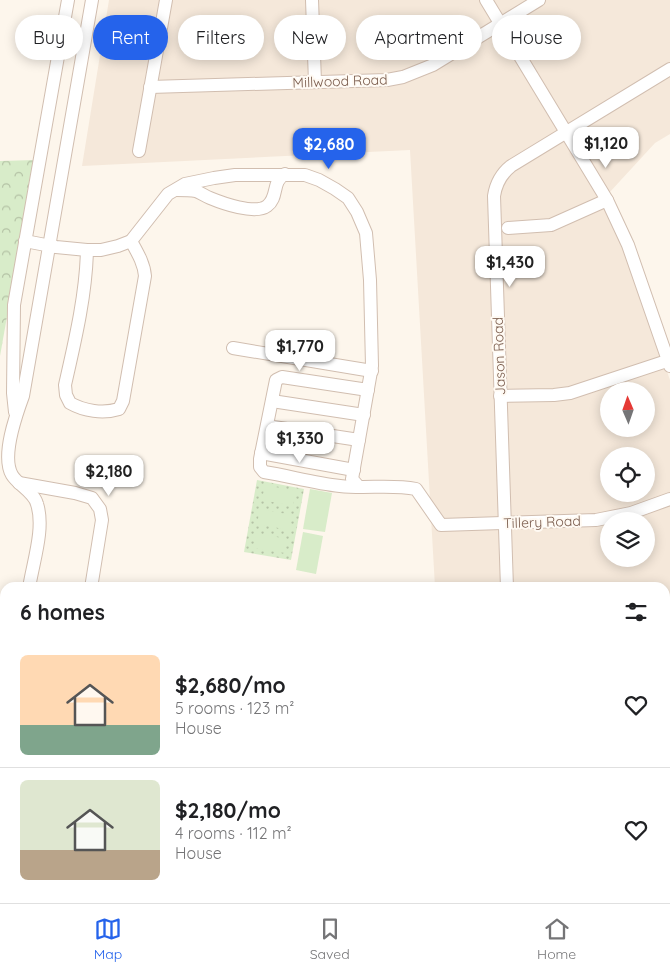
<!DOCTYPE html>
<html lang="en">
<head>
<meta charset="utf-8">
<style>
  :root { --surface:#fff; --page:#f2f2f2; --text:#202124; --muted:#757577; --line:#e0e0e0; --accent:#2563eb }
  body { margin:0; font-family:Quicksand,sans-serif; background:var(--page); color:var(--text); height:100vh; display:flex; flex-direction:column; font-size:19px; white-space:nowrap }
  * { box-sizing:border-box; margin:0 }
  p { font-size:16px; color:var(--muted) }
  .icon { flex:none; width:28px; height:28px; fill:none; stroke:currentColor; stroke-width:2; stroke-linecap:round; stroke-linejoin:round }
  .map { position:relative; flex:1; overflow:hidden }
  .panel { position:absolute; left:0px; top:582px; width:670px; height:321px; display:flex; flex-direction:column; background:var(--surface); border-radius:15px 15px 0 0; box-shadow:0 2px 12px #0003 }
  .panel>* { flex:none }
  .hud { position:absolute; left:15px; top:15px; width:640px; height:45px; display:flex; gap:10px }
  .needle { width:32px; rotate:358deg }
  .fabs { position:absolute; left:600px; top:382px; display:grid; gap:10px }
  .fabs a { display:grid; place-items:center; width:55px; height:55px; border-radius:50%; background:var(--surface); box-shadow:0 2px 12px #0003; font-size:25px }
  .price { position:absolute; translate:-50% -42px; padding:0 11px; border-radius:10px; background:#fff; color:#222; font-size:16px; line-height:32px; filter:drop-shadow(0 1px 2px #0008) }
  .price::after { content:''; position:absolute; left:50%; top:30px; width:15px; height:11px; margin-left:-8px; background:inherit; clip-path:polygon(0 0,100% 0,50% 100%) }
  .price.active { background:var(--accent); color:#fff }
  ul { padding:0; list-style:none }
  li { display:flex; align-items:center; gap:15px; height:125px; padding:0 20px }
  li+li { border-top:1px solid var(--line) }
  li span { display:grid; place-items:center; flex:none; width:140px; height:100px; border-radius:8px; color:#555 }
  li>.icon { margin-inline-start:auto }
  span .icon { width:60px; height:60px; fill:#fffc; stroke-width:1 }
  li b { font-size:21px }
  h2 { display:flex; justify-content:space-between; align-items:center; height:60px; padding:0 20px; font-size:21px }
  .tag { padding:0 18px; border-radius:22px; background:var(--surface); box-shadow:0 2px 12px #0003; font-size:18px; line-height:45px }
  .tag.active { background:var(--accent); color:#fff }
  .dock { display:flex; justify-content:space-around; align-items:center; height:70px; border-top:1px solid var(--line); background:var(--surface); font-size:14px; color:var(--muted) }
  .dock a { display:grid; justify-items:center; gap:2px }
  .dock .active { color:var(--accent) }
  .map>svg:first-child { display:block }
</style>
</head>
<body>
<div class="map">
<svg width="670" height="903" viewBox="0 0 670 903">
  <defs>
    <pattern id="grass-dots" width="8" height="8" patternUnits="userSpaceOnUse" patternTransform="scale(1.25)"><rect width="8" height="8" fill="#d8ecc9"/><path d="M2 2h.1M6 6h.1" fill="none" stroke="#b4c2a5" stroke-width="1.8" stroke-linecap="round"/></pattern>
    <pattern id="forest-crowns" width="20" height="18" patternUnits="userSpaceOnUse" patternTransform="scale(1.25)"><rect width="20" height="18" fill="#d8ecc9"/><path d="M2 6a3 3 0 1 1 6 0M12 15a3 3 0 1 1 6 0" fill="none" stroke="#b4c2a5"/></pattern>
  </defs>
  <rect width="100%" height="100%" fill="#fdf6ec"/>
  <g fill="#f5e8da" fill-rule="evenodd">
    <path d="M109 0H480L599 193 624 247 670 380V903H453V899H665V588L435 587 410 150 82 166ZM609 391H646V429H609ZM609 456H646V494H609ZM609 521H646V559H609Z"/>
    <polygon points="491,0 670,0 670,134 655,143 609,193"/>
  </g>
  <polygon fill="url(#grass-dots)" points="257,480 304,489 291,560 244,552"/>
  <g fill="url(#forest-crowns)">
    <polygon points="35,160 0,356 0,161"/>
    <polygon points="0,658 5,658 5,899 453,899 453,903 0,903"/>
  </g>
  <g fill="#d8ecc9">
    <polygon points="265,485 296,491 293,506 262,500"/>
    <polygon points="310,489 332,493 325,532 303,529"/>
    <polygon points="260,509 292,515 289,530 257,524"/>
    <polygon points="303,532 323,536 316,574 296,570"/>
    <polygon points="256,533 287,539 285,553 253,548"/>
  </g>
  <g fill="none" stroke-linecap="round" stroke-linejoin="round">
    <g stroke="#d1beb0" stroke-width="14">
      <g id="minor">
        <polyline points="312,0 315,82"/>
        <polyline points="486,0 607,200 628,245 670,366"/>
        <polyline points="150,87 387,80 403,77 433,65 539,0"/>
        <polyline points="139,151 166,0"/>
        <path d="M176 190C183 190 190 190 196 191 201 193 205 196 210 198 222 203 255 215 267 206 279 197 271 182 285 174"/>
        <polyline points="508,228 551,225 607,200"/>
        <polyline points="25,241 56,247 87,250 101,250 118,246 131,241 168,194 185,184 214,178 235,175 305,175 319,180 335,189 348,198 357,212 366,233 370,280 372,366 352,479 359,487"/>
        <path d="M87 250C86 295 75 341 65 385L66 395 70 403C84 411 103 414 119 409L123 401 145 276C144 263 137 252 131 241"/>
        <polyline points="233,348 372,371"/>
        <path d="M368 390 282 377 276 380 260 459V467L264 472C289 476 314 483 340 486 366 489 391 484 416 489L441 525 596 520 631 513 670 499"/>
        <polyline points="500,396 554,395 570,393 670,360"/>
        <polyline points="272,401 364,415"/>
        <polyline points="15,412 13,393 14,305 68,0"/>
        <polyline points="267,426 359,440"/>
        <polyline points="261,453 354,470"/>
        <polyline points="19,483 75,493 92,498 100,509 102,520 91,588"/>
        <path d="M29 588C33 562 45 528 37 504 34 492 18 485 12 475 1 456 16 415 23 396L92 0"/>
        <path d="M507 588 494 196C496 183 501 174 511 166L670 69"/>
        <polyline points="665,641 670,639"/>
        <polyline points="665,771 670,771"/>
        <polyline points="665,898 670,898"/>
        <polyline points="517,903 633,899"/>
      </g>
    </g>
    <use href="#minor" stroke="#fff" stroke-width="12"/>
  </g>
  <g text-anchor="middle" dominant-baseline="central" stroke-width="4" stroke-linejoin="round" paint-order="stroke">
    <g font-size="14" fill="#7a5c4d" stroke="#fffaf3">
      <text transform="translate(340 81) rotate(-2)">Millwood Road</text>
      <text transform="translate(499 356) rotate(-92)">Jason Road</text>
      <text transform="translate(542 522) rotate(-2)">Tillery Road</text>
    </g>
  </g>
</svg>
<div class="fabs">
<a><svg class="needle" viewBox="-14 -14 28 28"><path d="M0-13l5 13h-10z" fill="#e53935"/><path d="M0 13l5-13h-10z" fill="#757577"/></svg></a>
<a><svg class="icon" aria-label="locate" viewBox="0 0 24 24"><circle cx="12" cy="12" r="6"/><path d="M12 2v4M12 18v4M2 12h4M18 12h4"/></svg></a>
<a><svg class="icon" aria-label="layers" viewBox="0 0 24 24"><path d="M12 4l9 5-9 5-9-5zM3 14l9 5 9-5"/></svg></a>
</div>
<b class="price" style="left:606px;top:169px">$1,120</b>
<b class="price active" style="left:329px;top:170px">$2,680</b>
<b class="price" style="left:510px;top:288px">$1,430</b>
<b class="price" style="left:300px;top:372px">$1,770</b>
<b class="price" style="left:300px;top:464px">$1,330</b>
<b class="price" style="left:109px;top:497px">$2,180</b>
<div class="hud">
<a class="tag">Buy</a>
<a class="tag active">Rent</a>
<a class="tag">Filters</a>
<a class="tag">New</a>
<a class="tag">Apartment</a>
<a class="tag">House</a>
</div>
<section class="panel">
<h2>6 homes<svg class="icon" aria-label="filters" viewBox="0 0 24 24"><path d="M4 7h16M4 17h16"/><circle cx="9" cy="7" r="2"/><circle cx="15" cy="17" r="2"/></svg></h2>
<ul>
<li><span style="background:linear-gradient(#ffd9b3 70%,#7fa58c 0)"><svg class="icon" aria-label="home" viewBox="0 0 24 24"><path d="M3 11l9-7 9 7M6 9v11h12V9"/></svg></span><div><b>$2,680/mo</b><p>5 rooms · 123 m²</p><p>House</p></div><svg class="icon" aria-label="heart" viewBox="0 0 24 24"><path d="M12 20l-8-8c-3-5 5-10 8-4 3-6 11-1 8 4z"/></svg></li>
<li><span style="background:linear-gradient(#dfe7d0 70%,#b9a48a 0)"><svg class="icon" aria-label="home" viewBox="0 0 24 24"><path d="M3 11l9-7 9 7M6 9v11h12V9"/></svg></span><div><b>$2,180/mo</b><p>4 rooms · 112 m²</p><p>House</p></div><svg class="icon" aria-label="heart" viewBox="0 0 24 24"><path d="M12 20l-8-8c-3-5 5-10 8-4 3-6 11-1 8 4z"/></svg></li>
</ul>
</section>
</div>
<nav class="dock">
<a class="active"><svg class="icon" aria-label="map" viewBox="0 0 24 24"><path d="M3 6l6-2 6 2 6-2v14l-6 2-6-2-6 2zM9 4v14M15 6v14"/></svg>Map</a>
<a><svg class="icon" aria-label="saved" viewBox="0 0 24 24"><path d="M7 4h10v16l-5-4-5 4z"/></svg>Saved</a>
<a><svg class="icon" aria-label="home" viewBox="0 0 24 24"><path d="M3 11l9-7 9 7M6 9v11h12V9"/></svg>Home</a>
</nav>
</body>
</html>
